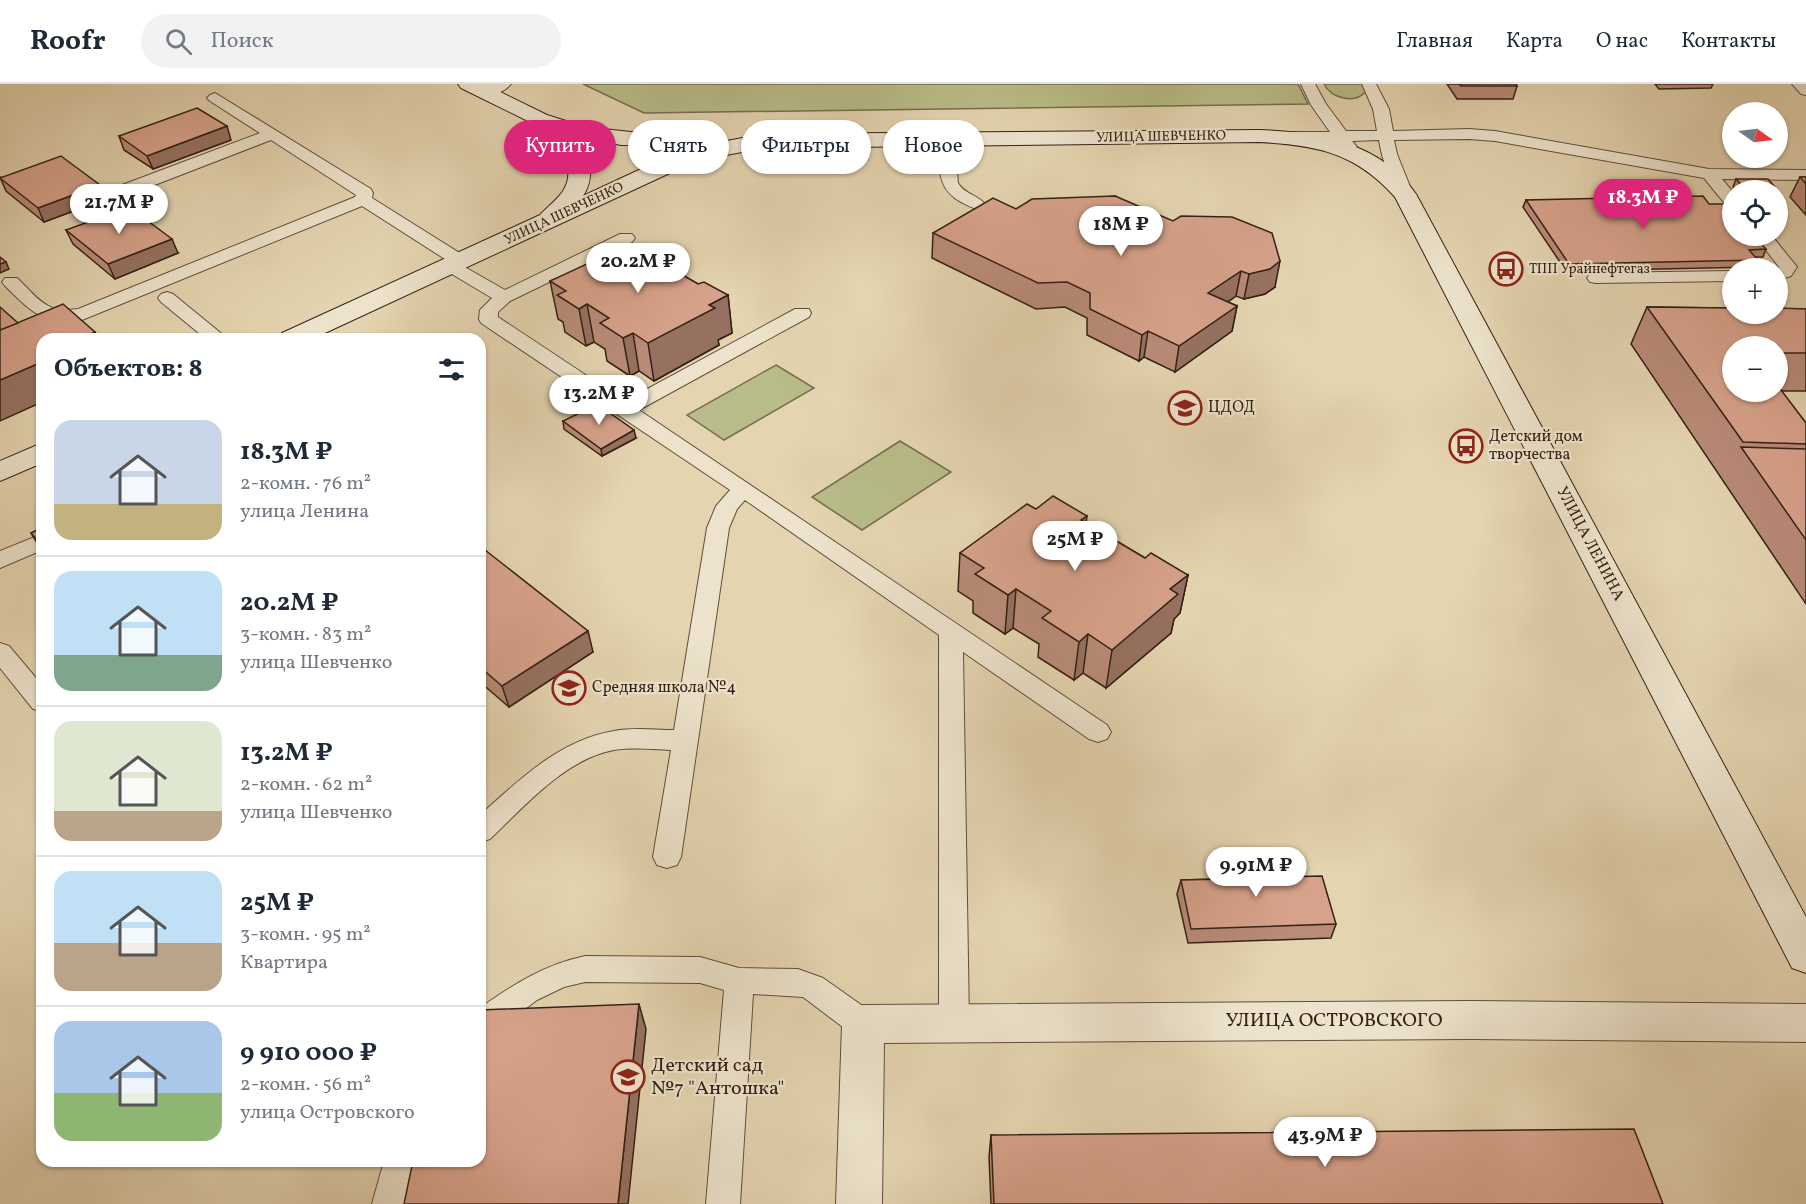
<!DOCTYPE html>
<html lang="ru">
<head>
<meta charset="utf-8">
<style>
  :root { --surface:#fff; --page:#f2f2f3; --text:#1f2937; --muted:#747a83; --line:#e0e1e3; --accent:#db2777 }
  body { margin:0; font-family:Vollkorn,serif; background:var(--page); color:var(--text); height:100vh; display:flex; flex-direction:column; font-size:22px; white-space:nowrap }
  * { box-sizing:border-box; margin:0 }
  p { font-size:20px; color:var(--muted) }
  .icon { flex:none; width:33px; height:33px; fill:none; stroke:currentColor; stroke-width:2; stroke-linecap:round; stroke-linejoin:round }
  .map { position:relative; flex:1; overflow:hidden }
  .drawer { position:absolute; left:36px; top:249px; width:450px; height:834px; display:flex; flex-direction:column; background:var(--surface); border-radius:18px; box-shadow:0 2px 4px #0004 }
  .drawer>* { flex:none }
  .guide { position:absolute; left:504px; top:36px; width:570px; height:54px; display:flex; gap:12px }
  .needle { width:39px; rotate:104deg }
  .controls { position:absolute; left:1722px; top:18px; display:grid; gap:12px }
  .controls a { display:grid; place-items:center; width:66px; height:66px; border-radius:50%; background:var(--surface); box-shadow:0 2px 4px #0004; font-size:30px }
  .price { position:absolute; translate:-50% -51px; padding:0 14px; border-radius:21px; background:#fff; color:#222; font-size:20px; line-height:39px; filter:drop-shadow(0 2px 3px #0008) }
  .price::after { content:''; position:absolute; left:50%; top:36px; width:18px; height:14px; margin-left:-9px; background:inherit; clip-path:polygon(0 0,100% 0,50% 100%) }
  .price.active { background:var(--accent); color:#fff }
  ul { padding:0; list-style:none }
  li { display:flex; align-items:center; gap:18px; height:150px; padding:0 18px }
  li+li { border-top:2px solid var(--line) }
  li span { display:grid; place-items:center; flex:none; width:168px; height:120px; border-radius:18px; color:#555 }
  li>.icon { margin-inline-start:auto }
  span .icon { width:72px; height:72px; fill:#fffc; stroke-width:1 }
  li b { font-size:26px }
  h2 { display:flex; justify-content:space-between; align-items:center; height:72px; padding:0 18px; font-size:26px }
  .tag { padding:0 21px; border-radius:27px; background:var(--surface); box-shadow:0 2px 4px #0004; font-size:21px; line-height:54px }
  .tag.active { background:var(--accent); color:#fff }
  header { display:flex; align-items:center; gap:36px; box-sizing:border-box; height:84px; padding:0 30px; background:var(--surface); border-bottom:2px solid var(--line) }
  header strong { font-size:28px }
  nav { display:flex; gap:33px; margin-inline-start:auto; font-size:21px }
  .search { width:420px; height:54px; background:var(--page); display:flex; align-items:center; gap:15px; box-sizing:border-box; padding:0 21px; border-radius:33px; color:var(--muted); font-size:22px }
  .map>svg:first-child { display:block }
</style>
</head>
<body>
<header>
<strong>Roofr</strong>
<div class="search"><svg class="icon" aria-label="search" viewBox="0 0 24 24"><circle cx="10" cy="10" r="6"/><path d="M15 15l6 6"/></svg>Поиск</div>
<nav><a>Главная</a><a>Карта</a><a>О нас</a><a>Контакты</a></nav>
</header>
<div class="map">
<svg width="1806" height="1120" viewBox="0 0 1806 1120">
  <rect width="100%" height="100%" fill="#e4d4b0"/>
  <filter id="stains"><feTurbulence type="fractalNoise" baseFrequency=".00333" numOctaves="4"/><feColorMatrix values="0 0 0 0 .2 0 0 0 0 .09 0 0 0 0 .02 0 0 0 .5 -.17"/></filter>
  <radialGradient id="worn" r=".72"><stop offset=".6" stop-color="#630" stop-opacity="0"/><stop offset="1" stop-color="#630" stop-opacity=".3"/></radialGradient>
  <g fill="#b8bc88" stroke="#766e4e" stroke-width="1.5">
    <polygon points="583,0 1298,0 1308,20 644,29"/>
    <path d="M1324 0H1362L1366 7C1355 21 1331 14 1324 0Z"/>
    <polygon points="776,281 814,304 724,356 687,331"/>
    <polygon points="900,357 951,388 862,446 812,413"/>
  </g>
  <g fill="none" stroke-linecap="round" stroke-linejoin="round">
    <g stroke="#604e3b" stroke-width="2">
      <g id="service">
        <path d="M1301 0H1315L1326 20 1346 47H1377L1373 25 1362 0H1376L1389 25 1393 47 1469 45 1495 47 1709 85 1806 86V96L1722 95 1732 107V122L1726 121 1704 94 1495 57 1469 55 1394 56 1397 70 1413 110 1405 115C1392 112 1381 70 1379 56L1352 57 1357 63 1349 68 1343 66 1337 57 1288 56 1286 53 1288 50 1294 48H1330L1311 21Z"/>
        <polygon points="1792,0 1806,0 1806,11 1801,10"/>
        <path d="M215 9 371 105 373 109 372 114 466 173 469 177 463 182 505 206 620 150H632L635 154 632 158 510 217 498 228V233L625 317 795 225H809L811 229 809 233 639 326 1107 641 1111 648 1107 655 1098 658 1089 655 963 568 969 939 965 949 954 953 943 949 939 939V551L745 416 737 425 729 444 681 773 677 781 667 784 657 781 653 773 671 666C652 665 633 663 614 666 565 675 525 722 490 755L480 758V731C520 695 560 656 614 647 634 643 655 646 674 646L707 444 716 422 730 406 481 239 479 235 480 226 492 214 445 186 442 182 448 177 362 122 82 236C42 241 32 228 5 202L2 198 5 194H17C40 216 45 229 78 225L355 113 356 111 271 56 134 109H122L120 105 122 101 260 49 210 17 207 14 210 11Z"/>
        <path d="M946 50 954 55 958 99C964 110 978 111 985 120L983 124C974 126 969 122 961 118 935 104 940 81 938 55Z"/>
        <polygon points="1755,152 1772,152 1797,183 1791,192 1778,196 1779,183"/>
        <polygon points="1732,187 1732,197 1596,199 1590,198 1587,194 1590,190 1596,189"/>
        <polygon points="167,208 173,210 228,255 206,255 161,218 158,214 161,210"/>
        <polygon points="42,450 42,466 0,484 0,467"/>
        <polygon points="0,559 9,562 42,601 42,627 33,625 0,584"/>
        <path d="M585 872 700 873 739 884 798 885 823 894 874 930 878 940 874 950 863 954 852 950 803 913 753 910 740 1120H706L724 906 700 899 585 898 564 903 537 916 491 951 480 955V924C514 900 544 881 585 872Z"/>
        <polygon points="384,1077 416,1077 406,1120 372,1120"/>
      </g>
    </g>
    <g stroke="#604e3b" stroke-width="2">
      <polygon id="minor" points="1471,917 1806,920 1806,958 1471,955 884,959 882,1120 836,1120 842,940 848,927 863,921"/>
    </g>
    <g stroke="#604e3b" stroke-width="2">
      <path id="tertiary" d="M483 0H511C504 9 487 14 476 11L473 7 476 3Z"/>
    </g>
    <g stroke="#342114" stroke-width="2">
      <g id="secondary">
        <path d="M458 0H484L547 31 585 43 640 49 716 50 724 52 727 57 763 50 1259 46C1318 48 1380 58 1416 110L1806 833V889L1792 884 1395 113C1355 68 1316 61 1259 58L763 64 721 72 672 88 312 255H278L282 249 540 131C547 123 557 116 563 107 579 81 556 62 537 48L534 43 536 41 461 4ZM569 51 621 61 703 63 656 78 583 112C598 88 587 69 569 51Z"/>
        <polygon points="42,359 42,379 0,397 0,377"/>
      </g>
    </g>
    <use href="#service" fill="#ede3cc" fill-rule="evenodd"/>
    <use href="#minor" fill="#ede3cc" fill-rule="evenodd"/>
    <use href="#tertiary" fill="#ede3cc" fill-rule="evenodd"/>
    <use href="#secondary" fill="#ede3cc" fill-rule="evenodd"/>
  </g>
  <g fill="#b98b78" stroke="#342114" stroke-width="1.5" fill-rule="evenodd">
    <polygon points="1447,0 1516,0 1517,2 1513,15 1457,15"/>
    <polygon points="1655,0 1713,0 1711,4 1659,5"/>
    <polygon points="119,52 231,56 153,85 124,66"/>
    <polygon points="0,93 106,115 44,138 6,107"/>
    <polygon points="1800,93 1806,93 1806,131 1790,113"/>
    <polygon points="1736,95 1774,102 1772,106 1736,106 1733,103"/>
    <polygon points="1115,112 1275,203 1265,210 1244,215 1236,212 1228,218 1237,222 1232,247 1175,288 1144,273 1139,277 1087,251 1087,234 1065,223 1036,225 932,174 933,149 1016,125"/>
    <polygon points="1526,116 1766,165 1763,173 1755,173 1758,176 1754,183 1566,187 1523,123"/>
    <polygon points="66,146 178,169 115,195 73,160"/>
    <polygon points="622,169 662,174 663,180 698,200 728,211 732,249 718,256 719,261 654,297 639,287 630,292 607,277 605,265 594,258 586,262 565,248 563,238 558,235 550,197"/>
    <path d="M1647 223 1806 225V307H1781L1806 339V520L1631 260ZM1732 262H1778V308Z"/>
    <polygon points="563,337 636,354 602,372 564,345"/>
    <polygon points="1036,425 1086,439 1145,474 1188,491 1180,529 1174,535 1171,549 1106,604 1083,589 1074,596 1038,573 1039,560 1013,544 1005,550 973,529 973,517 958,507 960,469"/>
    <polygon points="42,444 42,467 31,449"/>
    <polygon points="480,462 593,568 509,623 480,598"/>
    <polygon points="1219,776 1280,793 1336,840 1331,854 1188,859 1177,810 1181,796 1216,795 1215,791"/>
    <polygon points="991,1051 1663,1120 991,1120 989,1073"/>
  </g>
  <g fill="#967161" stroke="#342114" stroke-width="1.5">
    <polygon points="227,42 231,56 153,85 147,72"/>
    <polygon points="100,101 106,115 44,138 38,124"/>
    <polygon points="172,155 178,169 115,195 108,180"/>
    <polygon points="662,174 667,210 656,176"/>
    <polygon points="1280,177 1275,203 1265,210 1244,215 1249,190"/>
    <polygon points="6,178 9,185 0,189 0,180"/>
    <polygon points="1241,187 1236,212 1204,234 1208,209"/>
    <polygon points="728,211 732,249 718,256 719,261 654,297 648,259 709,221"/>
    <polygon points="587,220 594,258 586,262 579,225"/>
    <polygon points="1237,222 1232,247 1175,288 1179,262"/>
    <polygon points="1148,247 1144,273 1139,277 1142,251"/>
    <polygon points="95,248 99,255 82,255 81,254"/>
    <polygon points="633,249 639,287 630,292 623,254"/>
    <polygon points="42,278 42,318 0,337 0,296"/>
    <polygon points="634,346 636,354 602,372 601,365"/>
    <polygon points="1087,432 1082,471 1081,436"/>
    <polygon points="1188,491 1180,529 1174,535 1171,549 1106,604 1112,566 1170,505"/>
    <polygon points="1016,505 1013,544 1005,550 1008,511"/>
    <polygon points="588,547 593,568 509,623 502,602"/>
    <polygon points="1088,550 1083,589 1074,596 1079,558"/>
    <polygon points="639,920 646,945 628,1120 618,1120"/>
  </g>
  <g fill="#d7a28b" stroke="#342114" stroke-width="1.5">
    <polygon points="1459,0 1516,0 1517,2 1461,2"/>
    <polygon points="197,24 227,42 147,72 119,52"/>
    <polygon points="61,72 100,101 38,124 0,94"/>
    <polygon points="1800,93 1806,93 1806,100"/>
    <polygon points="1736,95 1768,95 1774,102 1763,102 1766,105 1757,105 1755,102 1742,102"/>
    <polygon points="1115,112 1173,137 1181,132 1232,133 1272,149 1280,177 1270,185 1249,190 1241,187 1208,209 1237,222 1179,262 1148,247 1142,251 1090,225 1090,209 1067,198 1038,199 933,149 993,114 1016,125 1032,115"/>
    <polygon points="1703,112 1709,120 1726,120 1732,127 1732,152 1754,152 1766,165 1749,166 1758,176 1569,180 1526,116"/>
    <polygon points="129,123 172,155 108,180 66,146"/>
    <polygon points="639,161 662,174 656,176 698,200 704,198 728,211 709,221 715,224 648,259 633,249 623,254 600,239 609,234 587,220 579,225 557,211 566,207 550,197 617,166 622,169"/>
    <polygon points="0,173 6,178 0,180"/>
    <polygon points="63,220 95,248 81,254 82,255 42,255 42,278 0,296 0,246"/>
    <polygon points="0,223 18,239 0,246"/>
    <polygon points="1647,223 1732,224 1732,230 1778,230 1778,224 1806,225 1806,269 1778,269 1778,262 1732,262 1732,308 1778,308 1778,302 1806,339 1806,360 1743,358"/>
    <polygon points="597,320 634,346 601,365 563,337"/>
    <polygon points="1741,363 1806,365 1806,456"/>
    <polygon points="1053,412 1087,432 1081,436 1145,474 1151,469 1188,491 1170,505 1178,510 1112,566 1088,550 1079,558 1042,534 1051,527 1016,505 1008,511 975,490 984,484 960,469 1027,420 1036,425"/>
    <polygon points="42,444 42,461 31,449"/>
    <polygon points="480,462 588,547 502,602 480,583"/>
    <polygon points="1276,775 1280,793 1322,792 1336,840 1191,845 1181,796 1224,795 1219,776"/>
    <polygon points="639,920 618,1120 404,1120 413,1077 480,1077 480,926"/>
    <polygon points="1634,1045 1663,1120 994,1120 991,1051"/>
  </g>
  <defs>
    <g id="bus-ring" transform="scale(1.725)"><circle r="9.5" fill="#ede3cc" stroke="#8f2418" stroke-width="1.5"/><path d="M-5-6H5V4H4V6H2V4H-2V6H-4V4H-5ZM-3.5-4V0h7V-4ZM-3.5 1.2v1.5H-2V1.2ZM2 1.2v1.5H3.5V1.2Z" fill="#8f2418"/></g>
    <g id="school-ring" transform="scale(1.725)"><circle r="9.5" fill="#ede3cc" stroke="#8f2418" stroke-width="1.5"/><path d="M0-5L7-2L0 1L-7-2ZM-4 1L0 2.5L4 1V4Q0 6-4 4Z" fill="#8f2418"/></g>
  </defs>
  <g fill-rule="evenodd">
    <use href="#bus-ring" x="1506" y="185"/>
    <use href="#school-ring" x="1185" y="324"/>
    <use href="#bus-ring" x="1466" y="362"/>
    <use href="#school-ring" x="569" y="604"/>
    <use href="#school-ring" x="628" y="993"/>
  </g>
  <g text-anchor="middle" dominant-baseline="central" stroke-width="4.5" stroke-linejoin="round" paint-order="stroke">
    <g font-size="14" fill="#342114" stroke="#ede3cc">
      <text transform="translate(1161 53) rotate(-1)">УЛИЦА ШЕВЧЕНКО</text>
      <text transform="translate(564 130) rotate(-25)">УЛИЦА ШЕВЧЕНКО</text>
    </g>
    <g font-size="14" fill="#342114" stroke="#ede3cc" text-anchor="start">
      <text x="1529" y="185">ТПП Урайнефтегаз</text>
    </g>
    <g font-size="16" fill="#342114" stroke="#ede3cc" text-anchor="start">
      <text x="1208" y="324">ЦДОД</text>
      <text x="1489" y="353">Детский дом<tspan x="1489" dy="18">творчества</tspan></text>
      <text x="592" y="604">Средняя школа №4</text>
    </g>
    <g font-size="16" fill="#342114" stroke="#ede3cc">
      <text transform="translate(1590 460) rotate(62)">УЛИЦА ЛЕНИНА</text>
    </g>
    <g font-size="20" fill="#342114" stroke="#ede3cc">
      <text x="1334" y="937">УЛИЦА ОСТРОВСКОГО</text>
    </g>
    <g font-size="20" fill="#342114" stroke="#ede3cc" text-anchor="start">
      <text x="651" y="982">Детский сад<tspan x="651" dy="23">№7 "Антошка"</tspan></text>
    </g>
  </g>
  <rect width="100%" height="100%" filter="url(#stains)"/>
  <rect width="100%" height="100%" fill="url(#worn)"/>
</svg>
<div class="controls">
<a><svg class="needle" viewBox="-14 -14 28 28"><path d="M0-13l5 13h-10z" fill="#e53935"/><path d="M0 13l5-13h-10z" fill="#747a83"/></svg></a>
<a><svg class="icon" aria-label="locate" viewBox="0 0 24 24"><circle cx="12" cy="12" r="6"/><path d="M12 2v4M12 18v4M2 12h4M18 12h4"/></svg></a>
<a>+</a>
<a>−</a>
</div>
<b class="price active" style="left:1643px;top:146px">18.3M ₽</b>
<b class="price" style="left:119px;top:151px">21.7M ₽</b>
<b class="price" style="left:1121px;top:173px">18M ₽</b>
<b class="price" style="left:638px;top:210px">20.2M ₽</b>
<b class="price" style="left:599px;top:342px">13.2M ₽</b>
<b class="price" style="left:1075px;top:488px">25M ₽</b>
<b class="price" style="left:1256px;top:814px">9.91M ₽</b>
<b class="price" style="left:1325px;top:1084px">43.9M ₽</b>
<div class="guide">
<a class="tag active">Купить</a>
<a class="tag">Снять</a>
<a class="tag">Фильтры</a>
<a class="tag">Новое</a>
</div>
<section class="drawer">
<h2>Объектов: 8<svg class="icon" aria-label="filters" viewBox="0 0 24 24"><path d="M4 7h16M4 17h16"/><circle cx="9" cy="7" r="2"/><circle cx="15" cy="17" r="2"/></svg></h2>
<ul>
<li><span style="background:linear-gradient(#c9d6e8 70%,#c2b280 0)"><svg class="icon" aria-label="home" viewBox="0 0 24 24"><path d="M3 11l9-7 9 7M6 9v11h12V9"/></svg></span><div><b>18.3M ₽</b><p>2-комн. · 76 m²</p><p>улица Ленина</p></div></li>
<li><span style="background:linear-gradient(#bfe0f5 70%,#7fa58c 0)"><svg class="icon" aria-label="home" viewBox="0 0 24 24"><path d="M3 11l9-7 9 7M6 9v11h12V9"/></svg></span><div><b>20.2M ₽</b><p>3-комн. · 83 m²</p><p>улица Шевченко</p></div></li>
<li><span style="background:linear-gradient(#dfe7d0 75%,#b9a48a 0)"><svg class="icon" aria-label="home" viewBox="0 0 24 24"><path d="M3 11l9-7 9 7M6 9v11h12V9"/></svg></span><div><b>13.2M ₽</b><p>2-комн. · 62 m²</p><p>улица Шевченко</p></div></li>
<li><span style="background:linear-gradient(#bfe0f5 60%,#b9a48a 0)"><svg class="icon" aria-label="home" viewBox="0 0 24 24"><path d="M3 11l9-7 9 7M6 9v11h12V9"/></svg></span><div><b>25M ₽</b><p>3-комн. · 95 m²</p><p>Квартира</p></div></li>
<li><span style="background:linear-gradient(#a9c7e8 60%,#8fb573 0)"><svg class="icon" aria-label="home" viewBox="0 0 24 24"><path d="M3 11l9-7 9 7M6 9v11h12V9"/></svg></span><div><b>9 910 000 ₽</b><p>2-комн. · 56 m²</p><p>улица Островского</p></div></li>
</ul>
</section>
</div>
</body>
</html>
